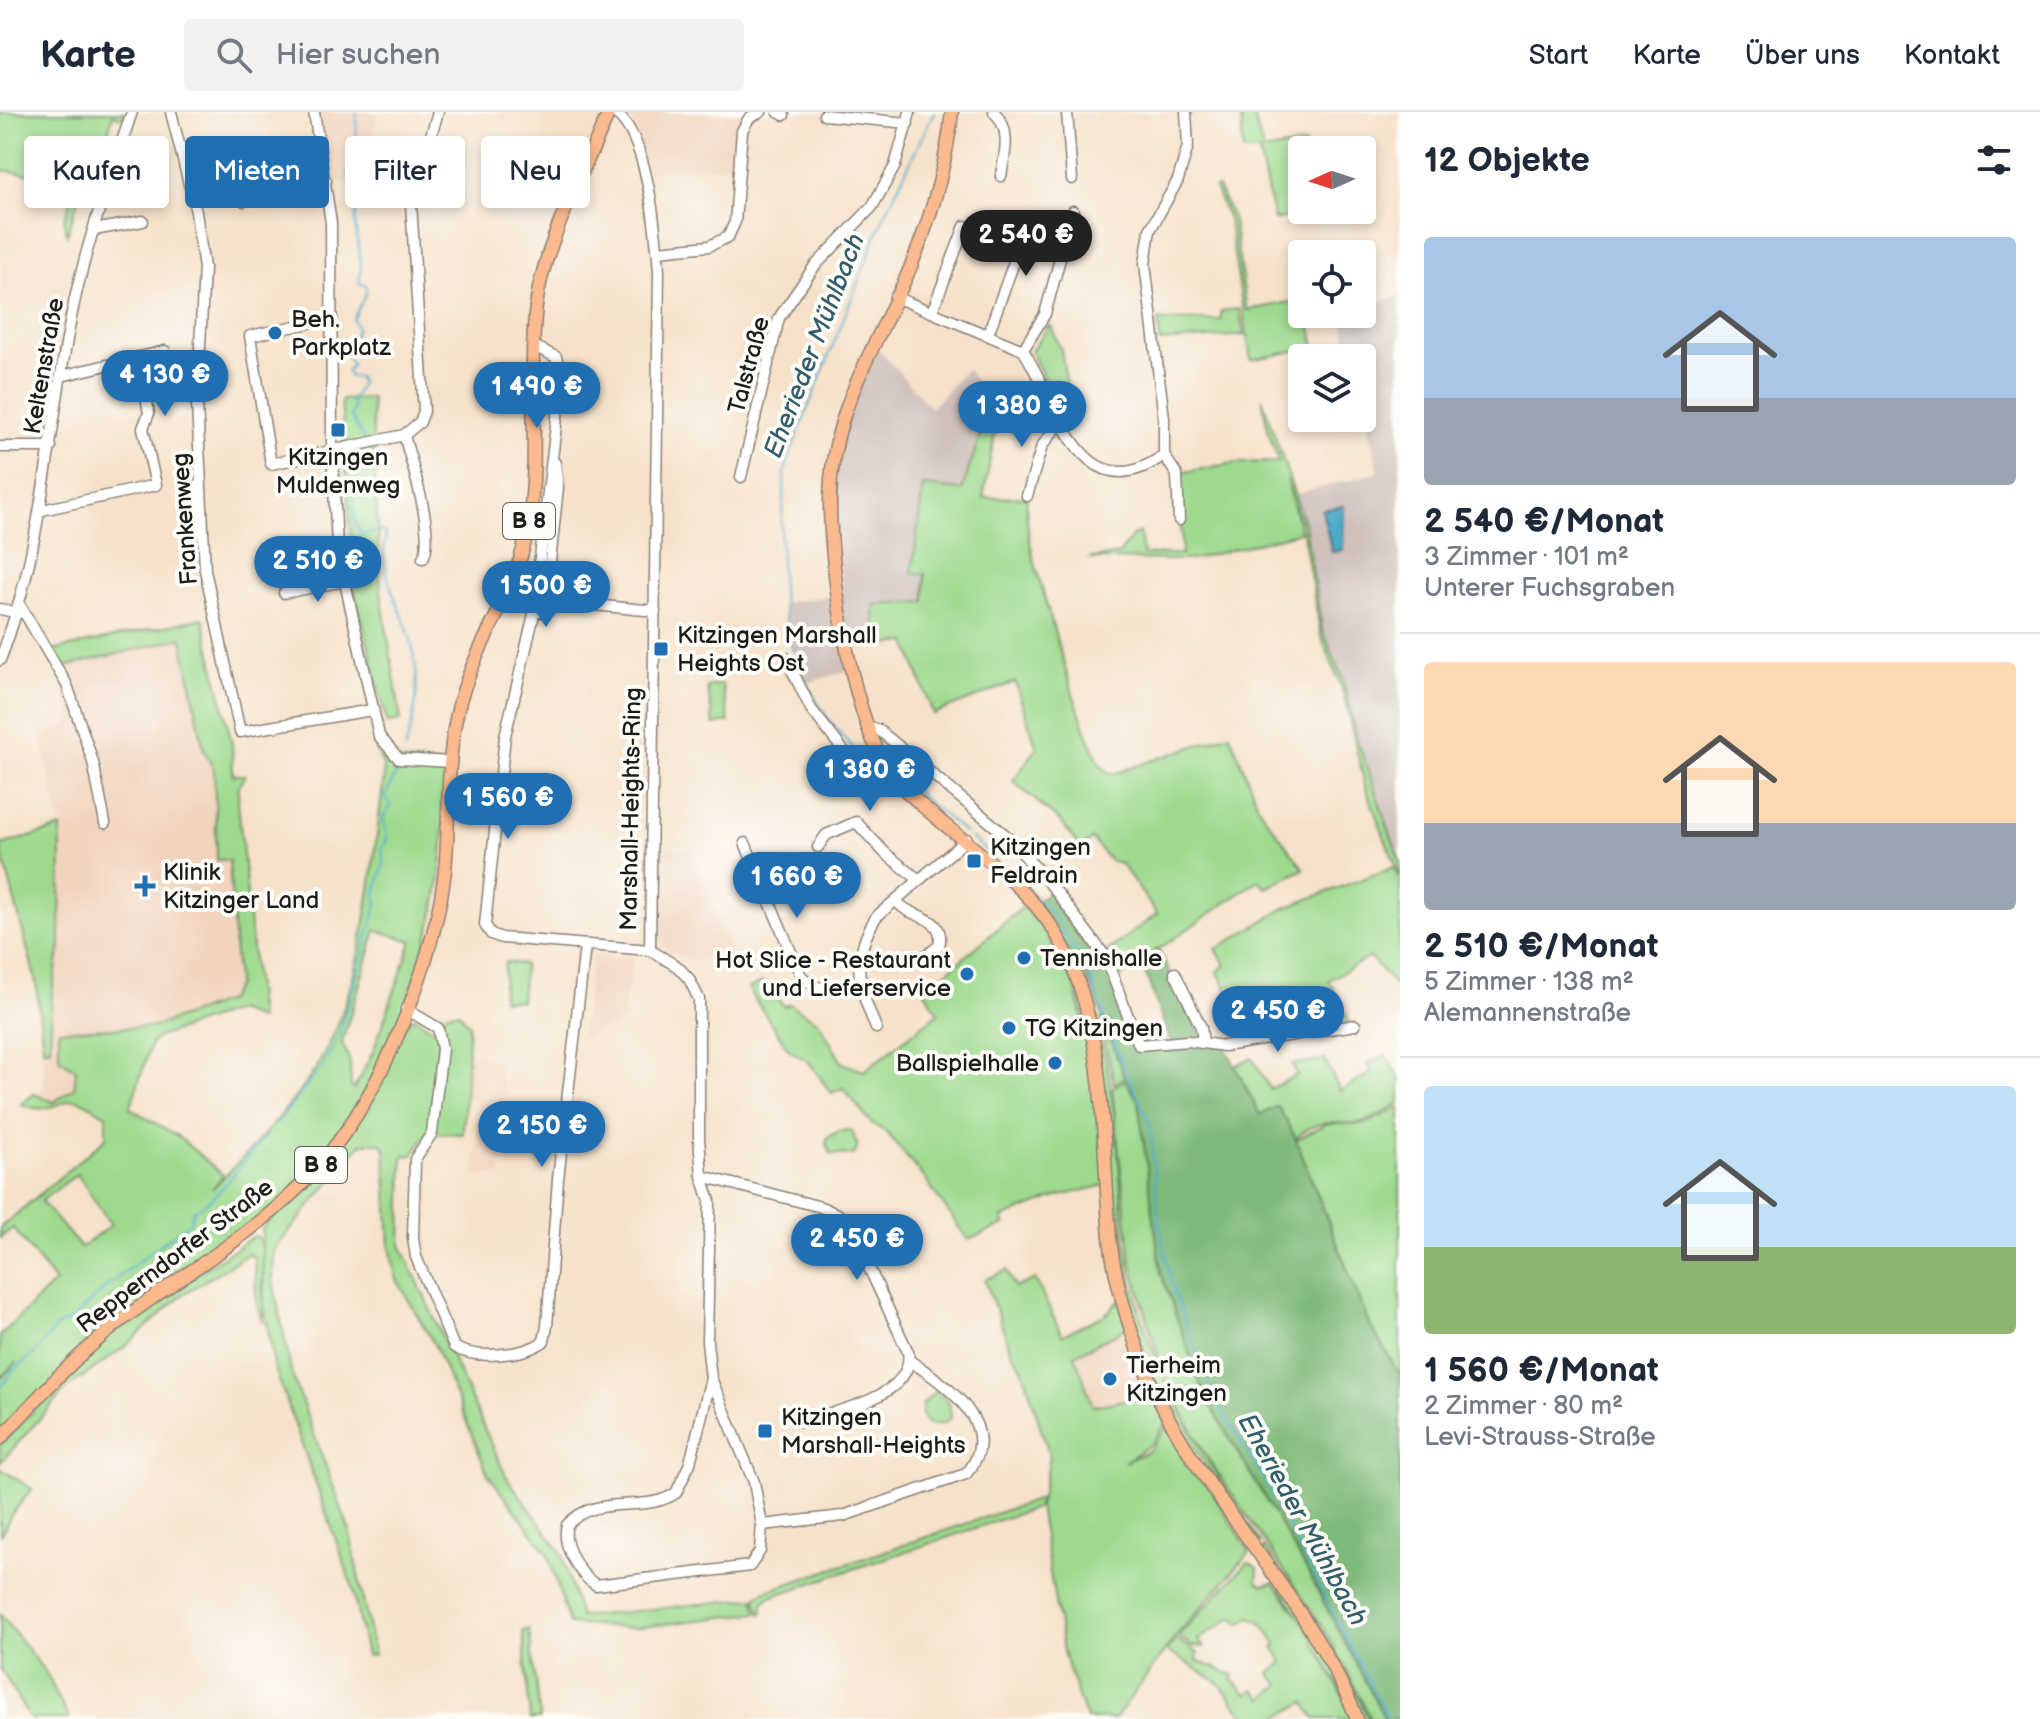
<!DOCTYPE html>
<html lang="de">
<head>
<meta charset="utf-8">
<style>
  :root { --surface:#fff; --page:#f2f2f3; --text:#1f2937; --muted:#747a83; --line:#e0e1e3; --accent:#1f6fb2 }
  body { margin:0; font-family:"Balsamiq Sans",sans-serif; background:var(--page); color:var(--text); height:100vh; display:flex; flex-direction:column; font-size:30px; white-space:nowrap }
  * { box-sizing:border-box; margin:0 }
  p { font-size:26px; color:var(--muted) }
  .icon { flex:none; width:44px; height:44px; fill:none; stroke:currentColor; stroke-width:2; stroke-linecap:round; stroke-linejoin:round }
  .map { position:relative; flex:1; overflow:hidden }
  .sheet { display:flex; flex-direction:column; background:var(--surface); width:640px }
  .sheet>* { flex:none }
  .top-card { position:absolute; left:24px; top:24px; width:760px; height:72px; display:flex; gap:16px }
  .needle { width:52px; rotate:267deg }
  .controls { position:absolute; left:1288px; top:24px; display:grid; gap:16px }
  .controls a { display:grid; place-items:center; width:88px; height:88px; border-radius:8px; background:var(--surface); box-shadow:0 4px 12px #0003; font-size:40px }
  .price { position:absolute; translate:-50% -68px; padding:0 18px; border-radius:28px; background:var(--accent); color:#fff; font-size:26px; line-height:52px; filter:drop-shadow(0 2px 4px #0008) }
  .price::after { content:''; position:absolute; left:50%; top:48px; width:24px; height:18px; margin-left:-12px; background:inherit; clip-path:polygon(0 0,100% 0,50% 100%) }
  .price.active { background:#222; color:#fff }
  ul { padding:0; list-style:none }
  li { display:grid; align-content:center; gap:16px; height:424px; padding:0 24px }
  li+li { border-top:2px solid var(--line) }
  li span { display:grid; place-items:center; height:248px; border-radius:8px; color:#555 }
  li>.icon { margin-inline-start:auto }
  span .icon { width:144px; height:144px; fill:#fffc; stroke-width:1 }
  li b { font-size:34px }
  h2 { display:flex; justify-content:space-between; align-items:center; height:96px; padding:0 24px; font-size:34px }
  .chip { padding:0 28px; border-radius:8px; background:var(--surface); box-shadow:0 4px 12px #0003; font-size:28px; line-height:72px }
  .chip.active { background:var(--accent); color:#fff }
  header { display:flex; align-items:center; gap:48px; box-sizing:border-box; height:112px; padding:0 40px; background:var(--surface); border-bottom:2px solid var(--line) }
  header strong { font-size:38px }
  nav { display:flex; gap:44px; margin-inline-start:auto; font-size:28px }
  .search { width:560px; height:72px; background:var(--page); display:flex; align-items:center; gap:20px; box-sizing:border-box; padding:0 28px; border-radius:8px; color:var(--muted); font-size:30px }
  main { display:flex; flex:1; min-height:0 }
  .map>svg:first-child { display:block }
</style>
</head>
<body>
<header>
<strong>Karte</strong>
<div class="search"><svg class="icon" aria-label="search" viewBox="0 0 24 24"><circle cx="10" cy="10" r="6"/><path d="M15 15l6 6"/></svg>Hier suchen</div>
<nav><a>Start</a><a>Karte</a><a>Über uns</a><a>Kontakt</a></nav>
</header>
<main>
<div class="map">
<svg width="1400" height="1607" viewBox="0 0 1400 1607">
  <rect width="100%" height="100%" fill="#fdfcf7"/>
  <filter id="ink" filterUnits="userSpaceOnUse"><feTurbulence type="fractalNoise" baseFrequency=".0125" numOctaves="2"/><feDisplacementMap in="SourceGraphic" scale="16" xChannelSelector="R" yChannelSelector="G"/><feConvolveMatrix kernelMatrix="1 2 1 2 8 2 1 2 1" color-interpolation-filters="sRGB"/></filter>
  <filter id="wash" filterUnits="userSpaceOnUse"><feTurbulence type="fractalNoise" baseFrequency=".006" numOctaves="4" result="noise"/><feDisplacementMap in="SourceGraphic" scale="32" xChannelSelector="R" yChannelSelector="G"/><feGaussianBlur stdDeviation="1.8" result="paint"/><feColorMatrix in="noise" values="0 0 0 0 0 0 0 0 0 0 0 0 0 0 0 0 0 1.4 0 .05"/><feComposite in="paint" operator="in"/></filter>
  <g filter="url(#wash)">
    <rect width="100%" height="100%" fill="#f6e2cb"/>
    <g fill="#f2d4be">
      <polygon points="318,0 378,0 372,26 369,87 360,88 351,68 331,70"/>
      <polygon points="622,0 741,0 735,54 646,60 631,9"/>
      <polygon points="182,525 204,638 214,658 217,748 229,747 237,873 227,889 152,915 60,918 65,947 76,958 77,967 68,983 54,990 45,989 39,984 44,970 43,936 49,936 60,834 60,734 64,727 41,628 45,621 67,613 71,606 60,564 63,555"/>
      <polygon points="656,736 689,738 731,837 714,847 694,849 668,840 660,830"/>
      <polygon points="593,843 633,846 623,908 581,925"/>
      <polygon points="467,944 483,944 497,949 504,980 501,1063 475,1063 479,993 465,982"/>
      <polygon points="1121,1220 1129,1241 1124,1246 1132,1243 1145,1274 1150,1275 1125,1288 1093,1294 1075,1243"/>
    </g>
    <g fill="#cfc0ba">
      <polygon points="1400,184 1400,750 1356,624 1343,567 1322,517 1297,382 1379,360 1362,290 1362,246 1351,246 1341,202 1362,202 1362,194"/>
      <polygon points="877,236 931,296 966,257 992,291 962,378 923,374 913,462 925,461 925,490 874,493 876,534 845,539 847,559 806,571 792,532 783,491 843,482 834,388 840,329 854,286"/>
    </g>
    <g fill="#9eda8e" stroke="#5d7b55" stroke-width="2" fill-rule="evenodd">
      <polygon points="0,0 126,0 123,6 113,3 102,41 87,60 67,123 64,109 77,69 0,58"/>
      <polygon points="1221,0 1253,0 1263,39 1305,32 1307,38 1302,38 1302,98 1321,98 1274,108 1259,40 1243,40 1241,2"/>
      <polygon points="1218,75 1233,108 1247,198 1302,188 1302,202 1308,202 1315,235 1251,248 1229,110 1215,76"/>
      <polygon points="1239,197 1244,223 1160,230 1158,209 1221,208 1221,199"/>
      <polygon points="1050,212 1061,238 1070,289 1060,301 1031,239"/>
      <polygon points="194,242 191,275 182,275 175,245"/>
      <polygon points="371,286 381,481 401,609 387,611 355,479 341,288"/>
      <polygon points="1262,286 1305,413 1322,517 1343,567 1356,624 1400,750 1400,765 1366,677 1342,577 1321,524 1302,416 1287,368 1300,420 1191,448 1088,447 1119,442 1133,423 1140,420 1143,443 1182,442 1179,361 1233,351 1279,350 1268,320"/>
      <path d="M991 290 999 300 983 386 1027 385C1024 425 1037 456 1047 494 1063 549 1077 602 1101 654L1110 661H1116L1230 622 1260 698 1304 757 1266 776 1259 768 1150 843 1155 852 1144 858 1142 853 1117 867 1106 840 1157 802 1121 752 1110 749 1092 727 1080 736 1062 711 1013 669 1037 636 1015 570 933 602 907 530 876 534 874 493 925 490V462H912L923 374 962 378Z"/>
      <path d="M203 506 232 632 233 663H245L239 673 238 690 259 908 238 898 158 925 151 932 130 996 176 1023 223 1063 212 1077C248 1042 307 979 328 935 367 852 372 755 384 666L383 653 376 637 381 633 396 649 442 652 447 656C444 708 444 762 431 813 405 909 361 1008 291 1080 261 1111 219 1134 185 1160 121 1210 61 1266 0 1319V1268L17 1250 0 1266V1224L55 1170 13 1116 0 1126V1116L106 1026V1003C97 998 87 990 77 988 63 985 50 1005 21 992L34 982 54 990 74 976 76 958 59 946V918L153 915 227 889 237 873 229 748H217L214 658 204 638 182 526 64 555 62 559 51 539ZM376 818 412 829 373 940 354 977 351 975 350 950 342 930ZM77 1062 111 1113 81 1136 41 1089Z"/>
      <polygon points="722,572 729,610 714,613 707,575"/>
      <polygon points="61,716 60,834 52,882 50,936 43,936 36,869 0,733"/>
      <polygon points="1394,755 1400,771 1400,879 1370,845 1329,868 1350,910 1318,915 1302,880 1240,900 1217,859 1226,853 1216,837 1285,796"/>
      <polygon points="1023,795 1043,816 1067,859 1071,859 1093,949 1106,1073 1056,1085 1002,1106 1005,1113 968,1128 923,1064 887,1021 871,1011 843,976 831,981 809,950 789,938 748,877 762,870 784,894 790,892 819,910 842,951 864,959 938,901 925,879"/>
      <path d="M1073 848 1082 854C1104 917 1113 985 1119 1051 1122 1085 1122 1120 1129 1154 1149 1258 1201 1344 1261 1431L1258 1432 1158 1283 1117 1154 1107 1028Z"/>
      <polygon points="505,850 524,852 521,889 502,887"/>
      <polygon points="459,900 469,912 463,1022 434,1021 437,911 447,901"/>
      <polygon points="416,906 440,922 430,1016 413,1043 403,1044 401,1133 506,1364 561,1440 580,1505 754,1486 757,1501 632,1516 569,1512 548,1442 488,1362 435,1234 396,1166 390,1134 385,1037 381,1031 362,1031 274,1138 273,1169 292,1263 349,1417 374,1543 366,1544 352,1473 274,1254 264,1193 262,1117 312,1067 410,907"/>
      <polygon points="1101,907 1106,911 1124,966 1114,972"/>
      <path d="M1386 943 1400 968V991C1389 997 1378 1006 1366 1009 1340 1018 1323 999 1295 1027L1278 994 1260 1003 1235 954 1252 945 1270 977 1297 963 1292 952 1325 948 1340 979 1371 961 1367 952Z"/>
      <polygon points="1125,968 1138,988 1143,1009 1161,1161 1204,1282 1308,1460 1385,1607 1371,1607 1329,1524 1206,1344 1164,1264 1131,1150 1112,976"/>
      <polygon points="1400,995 1400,1263 1369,1212 1296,1028 1326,1012 1366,1012"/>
      <polygon points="851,1018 858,1034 854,1043 831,1042 826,1031 828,1025 839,1019"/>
      <polygon points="254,1124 258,1125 262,1137 263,1211 257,1194 254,1145 248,1142 182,1183 126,1234 66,1277 0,1351 0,1333 109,1221"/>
      <polygon points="1007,1158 1015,1176 1035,1167 1062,1223 1105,1203 1120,1188 1128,1215 1075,1243 1093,1294 1125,1288 1150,1275 1167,1309 1151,1332 1124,1350 1149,1339 1169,1311 1250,1440 1176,1524 1115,1607 1086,1607 1064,1544 1043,1419 1039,1394 1050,1345 1023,1258 1011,1239 985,1168"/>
      <polygon points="936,1279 949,1290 951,1305 943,1312 929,1313 922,1305 922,1293"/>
      <polygon points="0,1356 32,1377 11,1403 0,1424"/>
      <polygon points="1039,1387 1038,1395 770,1485 763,1491 763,1501 760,1502 756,1485 764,1480"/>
      <polygon points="1264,1435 1327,1525 1369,1607 1358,1607 1261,1440"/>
      <polygon points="1248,1450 1258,1456 1257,1469 1262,1473 1274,1470 1306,1515 1355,1607 1315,1607 1305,1590 1275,1607 1247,1607 1219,1571 1167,1539 1176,1527 1198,1541 1197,1549 1234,1563 1232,1567 1247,1582 1254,1577 1263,1587 1280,1573 1270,1562 1283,1550 1274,1535 1277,1533 1261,1510 1250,1505 1241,1512 1233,1505 1198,1528 1204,1535 1192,1534 1178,1524"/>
      <polygon points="0,1502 46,1561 69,1607 30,1607 0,1556"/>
      <polygon points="529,1517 540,1607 530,1607 523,1519"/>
    </g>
    <polygon fill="#7eba79" stroke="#4d6b4a" stroke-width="2" points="1052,777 1069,798 1064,803 1084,830 1091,826 1103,844 1133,929 1172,933 1144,858 1154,852 1150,843 1158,837 1201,924 1225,935 1260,1003 1278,994 1293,1021 1369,1212 1400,1263 1400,1607 1385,1607 1308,1460 1204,1282 1161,1161 1138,988 1124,965 1083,850 1071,844 1037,790"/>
    <polygon fill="#4daccc" stroke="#346474" stroke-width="2" points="1344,394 1343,438 1332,440 1322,398"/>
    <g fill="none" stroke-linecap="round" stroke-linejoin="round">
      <g stroke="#4daccc" stroke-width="2">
        <path d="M357 0 356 55 348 62 359 93C348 117 367 148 359 167L360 172 366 173V181L353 208 357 216 347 245 352 253 347 259 349 264 358 265 361 272 351 290 354 293 351 305 364 327"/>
        <path d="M365 338C359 358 343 405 363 422L382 419 386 423C377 462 401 492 411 529 421 571 417 597 405 637"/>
        <path d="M877 652C859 646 844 626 832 611 785 550 779 496 781 420 782 402 785 383 784 365L788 347 883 107 934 0"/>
        <polyline points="907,672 966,722"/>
        <polyline points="971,726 988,740"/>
        <polyline points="1028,777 1055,805 1073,837 1083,846 1119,944 1150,1012 1159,1112 1172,1174 1212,1283 1259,1358 1388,1607"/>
        <polyline points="277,1011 324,952 338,926 377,793 376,780 384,752 382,738 387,726 383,705 391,694 385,685 398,658"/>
        <path d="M0 1277 13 1259 39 1238 55 1215 72 1208 108 1173 190 1110 193 1099C222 1085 243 1047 267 1023"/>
      </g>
    </g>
  </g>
  <g filter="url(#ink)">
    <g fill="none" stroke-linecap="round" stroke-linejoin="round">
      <g stroke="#897f74" stroke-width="13">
        <g id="minor">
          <polyline points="171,0 196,100 204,156 197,292 205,458 240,620 372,598"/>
          <polyline points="314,0 331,111 332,337 337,434 379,624 399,647 451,650"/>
          <path d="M614 0C648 22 656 121 659 159L650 838"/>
          <polyline points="778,0 784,3"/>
          <path d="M994 0C1012 17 1005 41 1001 64"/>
          <polyline points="1067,0 1072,67"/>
          <polyline points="824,3 908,11"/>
          <polyline points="244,89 326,69"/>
          <polyline points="94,118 143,109"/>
          <polyline points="658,139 709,134 728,125 735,110 742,19 749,6 761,0"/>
          <path d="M895 185 1023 238C1057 289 1080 403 1164 343V306L1145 152 1150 118 1178 68 1188 34 1186 0"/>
          <polyline points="932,200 965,114"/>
          <polyline points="332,206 250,224 271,352 404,323"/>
          <polyline points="988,222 1022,128 1014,122"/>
          <polyline points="534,234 556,245 562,264 536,478"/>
          <polyline points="1023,238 1045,202 1073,99"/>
          <polyline points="61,264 165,239"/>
          <polyline points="0,335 51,335"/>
          <polyline points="1164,343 1177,363 1179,408"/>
          <polyline points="741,365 779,206 814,155 872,95 895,54 910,0"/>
          <polyline points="1027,384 1042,334 1060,310"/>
          <polyline points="42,398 156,373 143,316 149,301 138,245"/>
          <path d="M423 446C436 423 411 350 404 323L420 310 424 299 411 91 438 0"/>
          <circle cx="541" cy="488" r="12"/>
          <polyline points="547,478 558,375 555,351"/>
          <polyline points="284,481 344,469"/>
          <polyline points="553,489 655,499"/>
          <polyline points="21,495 67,573 93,650 105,711"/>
          <polyline points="0,497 19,501"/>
          <path d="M535 498 505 624 485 813 491 822 502 826 650 838 678 855 689 867 699 887V1026L702 1064 710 1089 707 1230 711 1266 754 1370 762 1413 760 1439 750 1454 596 1473C579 1463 561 1432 567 1413 596 1380 644 1403 676 1381L690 1351 711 1266"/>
          <polyline points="786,546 811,597 864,665 876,668 889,660"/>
          <path d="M0 548C41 442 47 332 68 222 81 146 107 73 132 0"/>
          <polyline points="869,615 879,618 1009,726 1052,774 1105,844 1139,933 1188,929 1224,934 1355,913"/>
          <path d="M745 731 801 864C819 880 837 882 859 874"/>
          <polyline points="818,735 826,723 856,710 885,741 919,768"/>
          <path d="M896 788C908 808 947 801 939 834L917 850"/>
          <polyline points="1175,861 1201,915 1203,931"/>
          <path d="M406 897 438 916 442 937 432 1021 415 1047 413 1126 416 1145 454 1235C475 1248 524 1244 544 1229L547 1214 558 1067 585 834"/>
          <path d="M876 916C858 872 850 849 876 805L967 727"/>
          <path d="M702 1064 821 1095 839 1103 871 1160 908 1240C916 1285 833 1300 801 1310"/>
          <path d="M762 1413 843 1404 966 1362C1007 1315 946 1272 910 1249"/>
        </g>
      </g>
      <g stroke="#897f74" stroke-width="15">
        <g id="major">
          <path d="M952 0C947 46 934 95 917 139 884 227 830 289 830 390 830 458 852 624 900 673 956 730 1033 767 1068 844 1107 930 1102 1033 1110 1126 1114 1164 1125 1202 1138 1239 1187 1375 1304 1473 1357 1607"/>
          <path d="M0 1327C38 1285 76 1243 121 1209 207 1143 285 1109 348 1016 394 949 436 838 445 758 450 709 446 660 455 612 466 544 512 491 526 425 542 350 527 270 536 194 544 130 584 60 609 0"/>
        </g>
      </g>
      <use href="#minor" stroke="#fff" stroke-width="10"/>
      <use href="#major" stroke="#fcba8e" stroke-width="12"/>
    </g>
  </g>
  <g fill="#1f6fb2" stroke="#fdfcf7" stroke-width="3">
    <circle cx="275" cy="221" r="8"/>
    <rect x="330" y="310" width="16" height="16" rx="4"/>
    <rect x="653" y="529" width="16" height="16" rx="4"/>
    <rect x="966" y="741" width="16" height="16" rx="4"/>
    <path d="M141 762h8v8h8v8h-8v8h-8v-8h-8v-8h8z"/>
    <circle cx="1024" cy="846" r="8"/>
    <circle cx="967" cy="862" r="8"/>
    <circle cx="1009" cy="916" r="8"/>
    <circle cx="1055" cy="951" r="8"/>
    <circle cx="1110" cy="1267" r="8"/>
    <rect x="757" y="1311" width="16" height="16" rx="4"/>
  </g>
  <g text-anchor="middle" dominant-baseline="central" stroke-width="8" stroke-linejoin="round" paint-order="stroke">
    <g fill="#fdfcf7" stroke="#605f5e" stroke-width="2">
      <rect x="503" y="391" width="52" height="36" rx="6"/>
      <rect x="295" y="1035" width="52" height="36" rx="6"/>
    </g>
    <g font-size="22" font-weight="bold" fill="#1c1c1c">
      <text x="529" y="409">B 8</text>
      <text x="321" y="1053">B 8</text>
    </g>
    <g font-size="24" fill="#1c1c1c" stroke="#fdfcf7" text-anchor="start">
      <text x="291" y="207">Beh.<tspan x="291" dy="28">Parkplatz</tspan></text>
      <text x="338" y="345" text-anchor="middle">Kitzingen<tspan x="338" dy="28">Muldenweg</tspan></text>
      <text x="677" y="523">Kitzingen Marshall<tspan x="677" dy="28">Heights Ost</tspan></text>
      <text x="990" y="735">Kitzingen<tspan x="990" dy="28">Feldrain</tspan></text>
      <text x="163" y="760">Klinik<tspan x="163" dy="28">Kitzinger Land</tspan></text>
      <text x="1040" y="846">Tennishalle</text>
      <text x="951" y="848" text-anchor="end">Hot Slice - Restaurant<tspan x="951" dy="28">und Lieferservice</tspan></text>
      <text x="1025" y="916">TG Kitzingen</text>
      <text x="1039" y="951" text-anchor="end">Ballspielhalle</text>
      <text x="1126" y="1253">Tierheim<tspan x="1126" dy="28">Kitzingen</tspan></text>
      <text x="781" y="1305">Kitzingen<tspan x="781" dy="28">Marshall-Heights</tspan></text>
    </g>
    <g font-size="24" fill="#1c1c1c" stroke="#fdfcf7">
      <text transform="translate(749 253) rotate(-75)">Talstraße</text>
      <text transform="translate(44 254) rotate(-80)">Keltenstraße</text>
      <text transform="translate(185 407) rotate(-94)">Frankenweg</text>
      <text transform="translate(631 697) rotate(-89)">Marshall-Heights-Ring</text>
      <text transform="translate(175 1144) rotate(-37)">Repperndorfer Straße</text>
    </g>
    <g font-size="26" font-style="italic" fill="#325d6b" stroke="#fdfcf7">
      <text transform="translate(815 234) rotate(-69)">Eherieder Mühlbach</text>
      <text transform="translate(1302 1408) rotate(61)">Eherieder Mühlbach</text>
    </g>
  </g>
</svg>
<div class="controls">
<a><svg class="needle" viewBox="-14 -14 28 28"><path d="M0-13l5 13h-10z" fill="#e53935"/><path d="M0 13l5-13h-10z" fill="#747a83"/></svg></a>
<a><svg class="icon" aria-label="locate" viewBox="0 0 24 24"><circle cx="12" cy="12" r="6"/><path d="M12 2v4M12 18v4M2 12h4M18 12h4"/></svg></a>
<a><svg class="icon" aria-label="layers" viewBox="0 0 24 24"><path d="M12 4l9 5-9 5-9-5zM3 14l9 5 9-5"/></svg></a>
</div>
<b class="price active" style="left:1026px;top:166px">2 540 €</b>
<b class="price" style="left:165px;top:306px">4 130 €</b>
<b class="price" style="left:537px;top:318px">1 490 €</b>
<b class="price" style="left:1022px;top:337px">1 380 €</b>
<b class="price" style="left:318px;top:492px">2 510 €</b>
<b class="price" style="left:546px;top:517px">1 500 €</b>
<b class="price" style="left:870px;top:701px">1 380 €</b>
<b class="price" style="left:508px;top:729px">1 560 €</b>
<b class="price" style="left:797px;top:808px">1 660 €</b>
<b class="price" style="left:1278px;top:942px">2 450 €</b>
<b class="price" style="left:542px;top:1057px">2 150 €</b>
<b class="price" style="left:857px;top:1170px">2 450 €</b>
<div class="top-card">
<a class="chip">Kaufen</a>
<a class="chip active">Mieten</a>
<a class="chip">Filter</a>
<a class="chip">Neu</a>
</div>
</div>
<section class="sheet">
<h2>12 Objekte<svg class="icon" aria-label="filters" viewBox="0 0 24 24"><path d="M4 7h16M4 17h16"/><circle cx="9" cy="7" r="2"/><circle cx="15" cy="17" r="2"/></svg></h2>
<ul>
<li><span style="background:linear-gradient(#a9c7e8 65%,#9aa5b1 0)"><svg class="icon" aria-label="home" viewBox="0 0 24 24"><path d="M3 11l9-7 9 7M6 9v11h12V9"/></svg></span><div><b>2 540 €/Monat</b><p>3 Zimmer · 101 m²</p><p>Unterer Fuchsgraben</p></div></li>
<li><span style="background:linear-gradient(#ffd9b3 65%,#9aa5b1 0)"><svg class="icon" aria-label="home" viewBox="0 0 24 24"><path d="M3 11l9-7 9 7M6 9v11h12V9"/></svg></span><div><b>2 510 €/Monat</b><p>5 Zimmer · 138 m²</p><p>Alemannenstraße</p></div></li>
<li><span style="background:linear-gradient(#bfe0f5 65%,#8fb573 0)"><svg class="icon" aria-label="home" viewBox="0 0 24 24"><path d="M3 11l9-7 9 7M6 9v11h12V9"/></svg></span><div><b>1 560 €/Monat</b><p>2 Zimmer · 80 m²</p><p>Levi-Strauss-Straße</p></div></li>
</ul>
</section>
</main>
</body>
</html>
